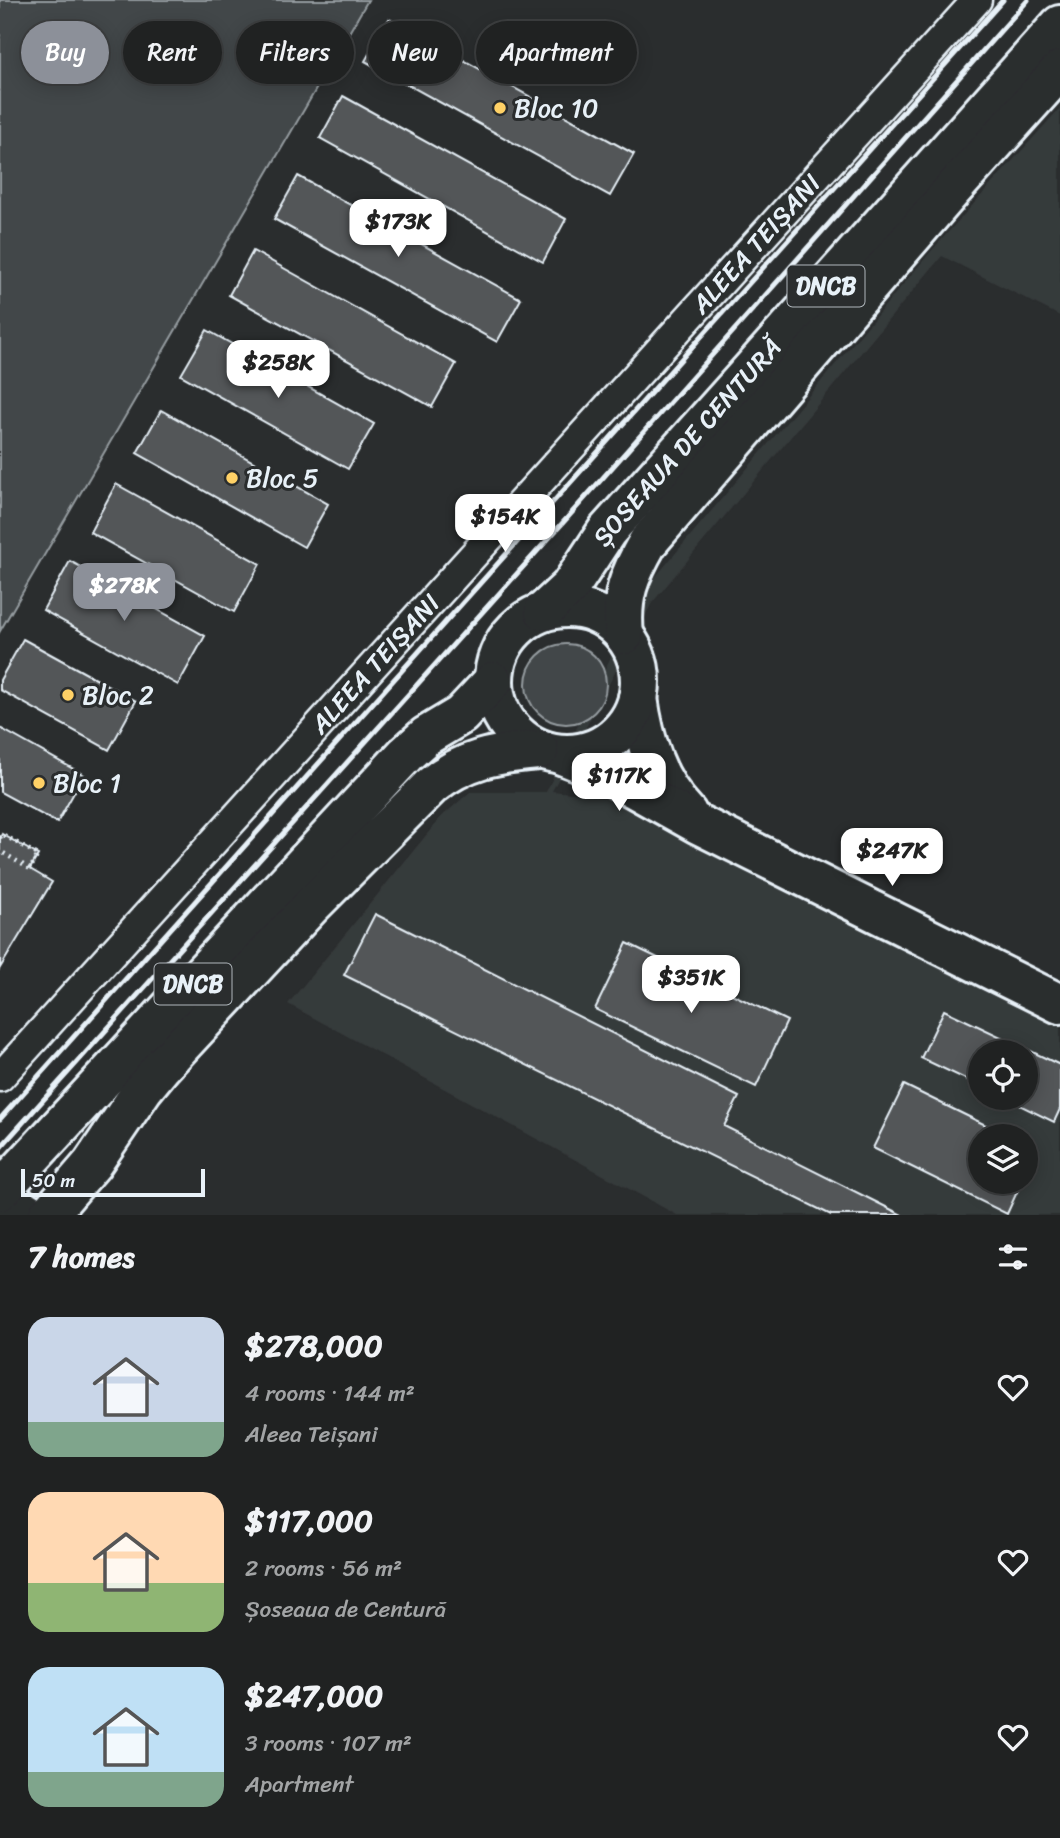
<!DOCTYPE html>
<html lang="en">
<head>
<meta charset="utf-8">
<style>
  :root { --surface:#202222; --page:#282a2a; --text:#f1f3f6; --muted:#a2a4a5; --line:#3d3f40; --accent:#8c9099 }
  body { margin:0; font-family:Sriracha,sans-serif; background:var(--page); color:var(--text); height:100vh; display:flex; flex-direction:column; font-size:26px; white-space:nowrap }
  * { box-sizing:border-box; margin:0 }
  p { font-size:23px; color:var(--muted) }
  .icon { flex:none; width:38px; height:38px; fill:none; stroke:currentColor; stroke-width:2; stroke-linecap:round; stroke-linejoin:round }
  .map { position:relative; height:1215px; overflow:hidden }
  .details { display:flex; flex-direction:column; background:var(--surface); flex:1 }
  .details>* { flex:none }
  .banner { position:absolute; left:21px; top:21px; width:700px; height:63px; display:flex; gap:14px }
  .tools { position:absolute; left:968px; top:1040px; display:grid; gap:14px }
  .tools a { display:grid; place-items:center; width:70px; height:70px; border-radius:50%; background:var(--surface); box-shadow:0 4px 18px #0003,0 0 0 2px var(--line); font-size:35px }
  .scale { position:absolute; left:21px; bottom:18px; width:184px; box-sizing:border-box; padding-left:7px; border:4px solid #e8f1f8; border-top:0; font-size:19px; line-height:24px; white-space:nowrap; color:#e8f1f8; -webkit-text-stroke:5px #2a2d2e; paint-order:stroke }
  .price { position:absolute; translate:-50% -60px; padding:0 16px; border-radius:14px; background:#fff; color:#222; font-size:23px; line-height:46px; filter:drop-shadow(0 2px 4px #0008) }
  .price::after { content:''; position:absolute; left:50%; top:42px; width:21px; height:16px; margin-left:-10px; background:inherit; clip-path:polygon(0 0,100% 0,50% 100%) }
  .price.on { background:var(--accent); color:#fff }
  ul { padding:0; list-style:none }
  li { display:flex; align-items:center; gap:21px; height:175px; padding:0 28px }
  li span { display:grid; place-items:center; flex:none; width:196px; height:140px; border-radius:21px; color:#555 }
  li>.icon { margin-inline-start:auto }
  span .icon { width:84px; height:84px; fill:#fffc; stroke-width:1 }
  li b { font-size:30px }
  h2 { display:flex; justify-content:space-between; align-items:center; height:84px; padding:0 28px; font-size:30px }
  .pill { padding:0 24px; border-radius:32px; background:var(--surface); box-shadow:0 4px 18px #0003,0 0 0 2px var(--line); font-size:24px; line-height:63px }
  .pill.on { background:var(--accent); color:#fff }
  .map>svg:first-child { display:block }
</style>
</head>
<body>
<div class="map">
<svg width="1060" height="1215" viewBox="0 0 1060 1215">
  <rect width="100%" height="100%" fill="#2a2d2e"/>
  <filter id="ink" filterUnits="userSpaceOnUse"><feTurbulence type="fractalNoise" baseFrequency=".0143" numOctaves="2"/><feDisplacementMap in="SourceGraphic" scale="14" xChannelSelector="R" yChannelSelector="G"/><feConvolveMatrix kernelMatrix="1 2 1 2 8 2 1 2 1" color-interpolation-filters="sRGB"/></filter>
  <g filter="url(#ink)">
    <path fill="#363a3b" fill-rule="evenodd" d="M1060 108V316L942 256 652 603 552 791 591 795 619 801 1060 1026V1215H677L288 1004 441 817 470 792H546L641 594 933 249ZM980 1052H1026V1097H980ZM980 1136H1026V1181H980Z"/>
    <g fill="#424648" stroke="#959ca0" stroke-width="2">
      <polygon points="0,0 368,0 0,631"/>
      <circle cx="566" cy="684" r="40"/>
    </g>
    <g fill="#535759" stroke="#e8f1f8" stroke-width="2">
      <polygon points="389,19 634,154 610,196 365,61"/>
      <polygon points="343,96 566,219 543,262 320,138"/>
      <polygon points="298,176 521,299 497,342 274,219"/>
      <polygon points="253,251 456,364 432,407 229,295"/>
      <polygon points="207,330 374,424 348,469 181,375"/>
      <polygon points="161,410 328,504 304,547 137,453"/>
      <polygon points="116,484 260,564 234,612 90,532"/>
      <polygon points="70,561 205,636 178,685 43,610"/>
      <polygon points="23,639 136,701 109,750 0,690 0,680"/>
      <polygon points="0,728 84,775 57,823 0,792"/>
      <polygon points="2,834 38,855 30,869 52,882 0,968 0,838"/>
      <polygon points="375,914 739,1097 724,1126 902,1215 831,1215 344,975"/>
      <polygon points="627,943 787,1021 756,1087 595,1009"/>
      <polygon points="944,1010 1060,1065 1060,1109 1054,1122 1003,1097 1026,1097 1026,1052 980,1052 980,1086 921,1058"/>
      <polygon points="904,1085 1008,1136 980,1136 980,1181 1022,1181 1007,1214 873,1148"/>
      <polygon points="1026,1144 1038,1150 1026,1175"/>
    </g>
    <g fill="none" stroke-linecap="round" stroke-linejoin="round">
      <g stroke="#e8f1f8" stroke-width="33">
        <g id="minor">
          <path id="s1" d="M0 1077 977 0"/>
        </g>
      </g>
      <g stroke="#e8f1f8" stroke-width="44">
        <g id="secondary">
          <path d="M638 698C644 741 656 781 687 813"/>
          <polyline points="562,755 605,772 698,824 1060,1004"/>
          <polyline points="0,1195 32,1215"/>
        </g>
      </g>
      <g stroke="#e8f1f8" stroke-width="44">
        <g id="primary">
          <circle cx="567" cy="681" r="73"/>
          <path id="s2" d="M544 611 570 587 607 531 1060 25"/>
          <path d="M624 635C620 597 629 575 648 542L952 190 1060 70"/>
          <polyline points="0,1191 406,754 426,736 461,715 493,681"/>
          <path d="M48 1215 92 1164 143 1089 162 1066 310 907 431 786C463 759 498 753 539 750"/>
        </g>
      </g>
      <polyline stroke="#e8f1f8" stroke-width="4.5" stroke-dasharray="2 5" stroke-linecap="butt" points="0,838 2,834 38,855 30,869 0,851"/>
      <use href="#minor" stroke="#2a2d2e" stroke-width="28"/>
      <use href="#secondary" stroke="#2a2d2e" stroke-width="38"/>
      <use href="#primary" stroke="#2a2d2e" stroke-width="38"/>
      <g stroke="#e8f1f8" stroke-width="5">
        <polyline points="0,1119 1003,0"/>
        <polyline points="0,1148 568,517 1028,0"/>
      </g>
    </g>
  </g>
  <g fill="#ffd166" stroke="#2a2d2e" stroke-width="2.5">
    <circle cx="500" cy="108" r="7"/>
    <circle cx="232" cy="478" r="7"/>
    <circle cx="68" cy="695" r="7"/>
    <circle cx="39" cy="783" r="7"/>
  </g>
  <g text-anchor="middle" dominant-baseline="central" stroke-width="6" stroke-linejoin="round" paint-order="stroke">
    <g fill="#2a2d2e" stroke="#afb6bb" stroke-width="2">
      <rect x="787.5" y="265.5" width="77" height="41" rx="5"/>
      <rect x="154.5" y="963.5" width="77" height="41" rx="5"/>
    </g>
    <g font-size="24" font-weight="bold" fill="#e8f1f8">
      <text x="826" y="286">DNCB</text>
      <text x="193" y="984">DNCB</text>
    </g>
    <g font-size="26" fill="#e8f1f8" stroke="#2a2d2e" text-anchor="start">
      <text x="514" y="108">Bloc 10</text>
      <text x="246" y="478">Bloc 5</text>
      <text x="82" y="695">Bloc 2</text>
      <text x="53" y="783">Bloc 1</text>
    </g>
    <g font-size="26" fill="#e8f1f8" stroke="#2a2d2e">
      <text stroke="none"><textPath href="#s1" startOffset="1125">ALEEA TEIȘANI</textPath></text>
      <text stroke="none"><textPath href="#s2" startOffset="222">ȘOSEAUA DE CENTURĂ</textPath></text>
      <text stroke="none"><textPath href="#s1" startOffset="558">ALEEA TEIȘANI</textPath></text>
    </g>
  </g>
</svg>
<div class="tools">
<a><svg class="icon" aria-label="locate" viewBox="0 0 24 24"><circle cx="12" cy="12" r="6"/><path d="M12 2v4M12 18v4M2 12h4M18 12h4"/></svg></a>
<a><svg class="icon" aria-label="layers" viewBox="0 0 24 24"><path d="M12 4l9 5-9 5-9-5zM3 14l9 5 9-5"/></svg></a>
</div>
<div class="scale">50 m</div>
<b class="price" style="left:398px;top:259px">$173K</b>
<b class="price" style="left:278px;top:400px">$258K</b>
<b class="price" style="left:505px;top:554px">$154K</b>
<b class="price on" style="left:124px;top:623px">$278K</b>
<b class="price" style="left:619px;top:813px">$117K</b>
<b class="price" style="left:892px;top:888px">$247K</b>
<b class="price" style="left:691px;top:1015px">$351K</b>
<div class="banner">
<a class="pill on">Buy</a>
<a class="pill">Rent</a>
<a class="pill">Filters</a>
<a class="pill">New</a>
<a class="pill">Apartment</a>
</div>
</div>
<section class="details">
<h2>7 homes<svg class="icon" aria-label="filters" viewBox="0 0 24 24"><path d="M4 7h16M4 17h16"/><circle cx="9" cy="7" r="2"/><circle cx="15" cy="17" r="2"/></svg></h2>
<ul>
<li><span style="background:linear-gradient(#c9d6e8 75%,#7fa58c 0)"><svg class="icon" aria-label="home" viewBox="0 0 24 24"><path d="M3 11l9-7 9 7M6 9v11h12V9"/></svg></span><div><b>$278,000</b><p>4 rooms · 144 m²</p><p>Aleea Teișani</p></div><svg class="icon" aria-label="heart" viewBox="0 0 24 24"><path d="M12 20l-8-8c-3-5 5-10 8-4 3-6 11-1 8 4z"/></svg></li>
<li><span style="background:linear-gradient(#ffd9b3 65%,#8fb573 0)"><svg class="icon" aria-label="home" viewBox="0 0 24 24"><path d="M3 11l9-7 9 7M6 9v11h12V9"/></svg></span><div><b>$117,000</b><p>2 rooms · 56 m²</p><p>Șoseaua de Centură</p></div><svg class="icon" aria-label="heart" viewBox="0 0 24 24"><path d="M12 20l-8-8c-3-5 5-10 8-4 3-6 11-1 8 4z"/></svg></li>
<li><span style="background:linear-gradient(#bfe0f5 75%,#7fa58c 0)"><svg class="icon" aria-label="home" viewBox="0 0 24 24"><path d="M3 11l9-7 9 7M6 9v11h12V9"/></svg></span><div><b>$247,000</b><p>3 rooms · 107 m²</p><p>Apartment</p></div><svg class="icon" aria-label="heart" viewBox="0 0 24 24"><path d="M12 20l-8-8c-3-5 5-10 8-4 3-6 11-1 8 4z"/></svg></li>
</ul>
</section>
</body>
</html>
